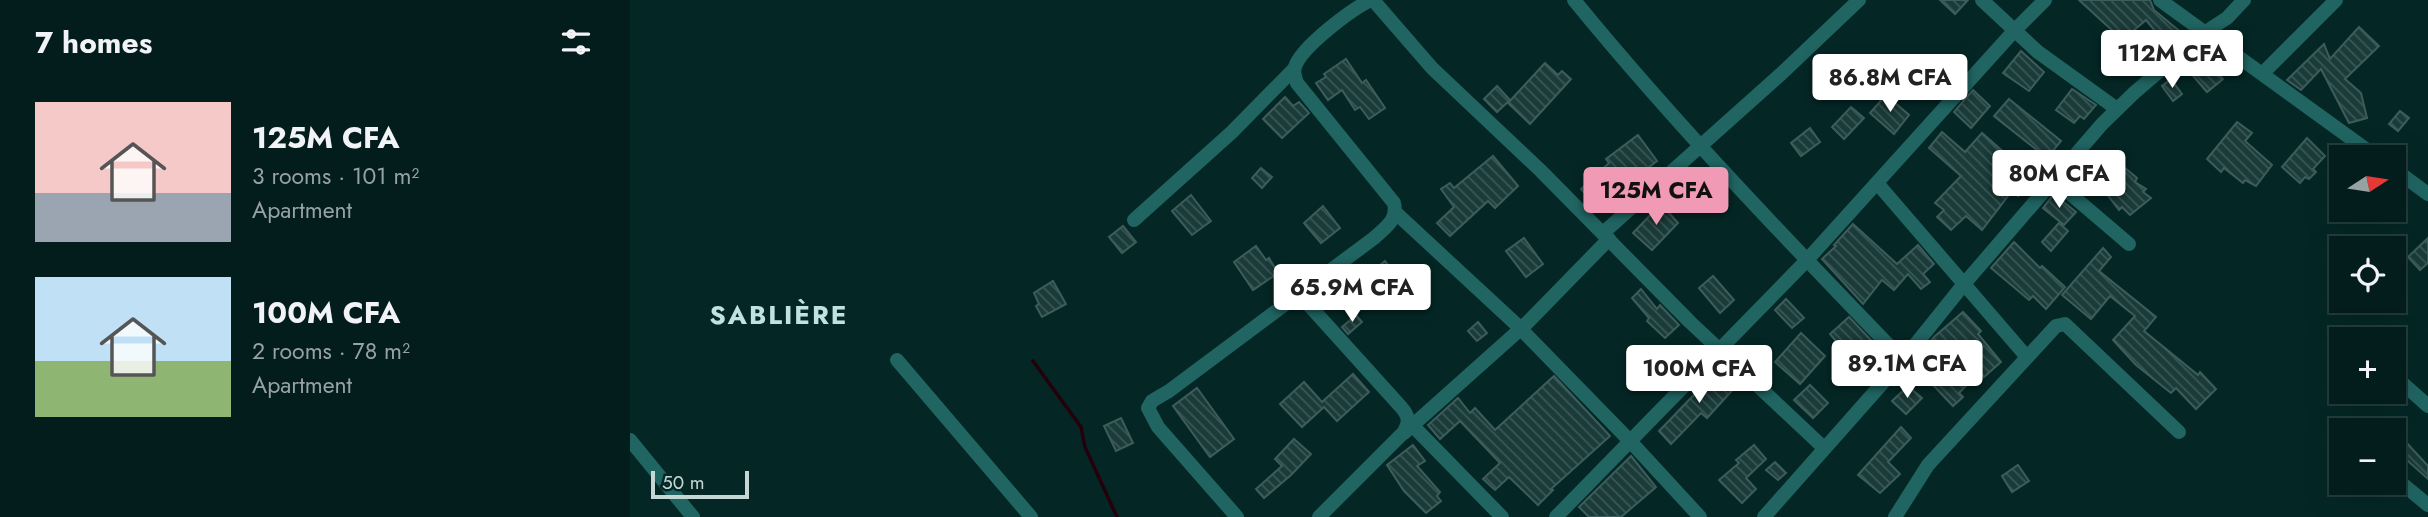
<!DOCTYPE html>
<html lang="en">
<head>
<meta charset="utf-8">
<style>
  :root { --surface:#031d1c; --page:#0d2625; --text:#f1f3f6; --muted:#97a2a3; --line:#243b3b; --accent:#f09ab6 }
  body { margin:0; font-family:Jost,sans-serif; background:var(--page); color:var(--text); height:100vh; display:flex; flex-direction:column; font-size:26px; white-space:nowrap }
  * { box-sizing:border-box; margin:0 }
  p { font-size:23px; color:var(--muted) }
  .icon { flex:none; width:38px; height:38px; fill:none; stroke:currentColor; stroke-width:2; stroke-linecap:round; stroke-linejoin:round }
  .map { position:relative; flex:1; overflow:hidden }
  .panel { display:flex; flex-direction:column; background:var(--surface); width:630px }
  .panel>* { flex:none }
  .needle { width:46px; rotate:78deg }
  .controls { position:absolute; left:1699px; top:145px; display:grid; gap:14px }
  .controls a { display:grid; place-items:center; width:77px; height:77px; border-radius:0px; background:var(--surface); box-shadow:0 7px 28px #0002,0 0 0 2px var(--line); font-size:35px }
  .scale { position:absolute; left:21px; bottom:18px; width:98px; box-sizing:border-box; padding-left:7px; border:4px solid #c5d7d5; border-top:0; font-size:19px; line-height:24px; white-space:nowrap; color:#c5d7d5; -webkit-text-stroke:5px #042725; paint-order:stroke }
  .price { position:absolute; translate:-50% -60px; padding:0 16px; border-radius:7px; background:#fff; color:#222; font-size:23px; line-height:46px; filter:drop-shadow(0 2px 4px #0008) }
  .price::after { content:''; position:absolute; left:50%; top:42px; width:21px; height:16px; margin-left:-10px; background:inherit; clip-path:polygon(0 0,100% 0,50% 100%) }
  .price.active { background:var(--accent); color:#111 }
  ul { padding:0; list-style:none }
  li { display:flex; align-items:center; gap:21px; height:175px; padding:0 35px }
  li span { display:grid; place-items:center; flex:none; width:196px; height:140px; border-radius:0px; color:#555 }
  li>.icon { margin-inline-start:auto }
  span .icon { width:84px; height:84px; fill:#fffc; stroke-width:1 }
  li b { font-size:30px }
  h2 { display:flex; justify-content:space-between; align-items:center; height:84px; padding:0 35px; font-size:30px }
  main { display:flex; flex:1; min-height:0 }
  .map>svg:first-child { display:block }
</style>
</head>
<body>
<main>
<section class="panel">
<h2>7 homes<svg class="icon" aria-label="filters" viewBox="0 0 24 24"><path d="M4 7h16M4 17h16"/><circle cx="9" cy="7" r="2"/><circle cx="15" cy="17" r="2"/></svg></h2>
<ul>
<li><span style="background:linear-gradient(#f6c9c9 65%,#9aa5b1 0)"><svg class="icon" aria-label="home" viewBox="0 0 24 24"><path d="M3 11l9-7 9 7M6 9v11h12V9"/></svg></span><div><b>125M CFA</b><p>3 rooms · 101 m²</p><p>Apartment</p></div></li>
<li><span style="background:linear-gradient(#bfe0f5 60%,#8fb573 0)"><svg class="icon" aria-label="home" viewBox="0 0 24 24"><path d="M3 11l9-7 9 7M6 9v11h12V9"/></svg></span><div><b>100M CFA</b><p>2 rooms · 78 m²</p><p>Apartment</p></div></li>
</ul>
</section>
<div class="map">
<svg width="1798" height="517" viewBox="0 0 1798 517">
  <defs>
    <pattern id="building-back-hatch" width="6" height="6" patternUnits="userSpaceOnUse" patternTransform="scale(1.75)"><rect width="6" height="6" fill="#1a3b39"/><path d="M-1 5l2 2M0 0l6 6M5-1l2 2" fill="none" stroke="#3a5755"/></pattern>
  </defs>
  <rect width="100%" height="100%" fill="#042725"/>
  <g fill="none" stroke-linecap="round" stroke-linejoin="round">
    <polyline stroke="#23000c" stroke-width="3.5" points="403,361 451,427 455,447 487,517"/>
  </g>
  <g fill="url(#building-back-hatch)" stroke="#3c5d5b" stroke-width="2">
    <polygon points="1310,0 1338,0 1325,14"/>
    <polygon points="1449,0 1520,0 1524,10 1552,33 1539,48 1516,20 1503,31 1505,33 1496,43"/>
    <polygon points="1729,27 1749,46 1715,79 1731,93 1737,118 1719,123 1691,69 1671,90 1657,80 1694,44 1700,59"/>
    <polygon points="1391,51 1414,72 1399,91 1373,73"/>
    <polygon points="716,59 732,83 736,80 755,108 739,119 730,107 725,110 712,90 698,100 686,83 696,77 694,74"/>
    <polygon points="1568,61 1572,66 1578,61 1593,79 1577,92 1558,70"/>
    <polygon points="915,63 928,75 932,71 941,79 900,124 878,103"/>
    <polygon points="1541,79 1552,94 1543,101 1532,86"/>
    <polygon points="867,86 880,100 867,112 854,99"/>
    <polygon points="1442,89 1466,105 1454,119 1450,116 1444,123 1426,110"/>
    <polygon points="1343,90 1360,106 1341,128 1324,112"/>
    <polygon points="1256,95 1279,115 1264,134 1240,113"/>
    <polygon points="655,97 663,106 669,102 679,113 652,138 633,119"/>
    <polygon points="1379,99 1431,141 1417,158 1364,116"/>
    <polygon points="1221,107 1234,118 1214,139 1202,127"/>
    <polygon points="1770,111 1779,118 1768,131 1759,124"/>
    <polygon points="1607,122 1622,133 1615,141 1642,165 1626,186 1615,180 1613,183 1594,168 1591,172 1577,159"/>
    <polygon points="1180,128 1190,142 1171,156 1161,143"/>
    <polygon points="1312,132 1335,152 1352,133 1403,178 1388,196 1382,191 1352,230 1336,216 1321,230 1307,217 1314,210 1305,203 1331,176 1299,148"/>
    <polygon points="1008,135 1027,161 1003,179 1000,175 983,190 990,196 980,205 974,200 967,207 951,189 979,163 976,159"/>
    <polygon points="1677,138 1695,156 1683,169 1686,172 1679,179 1675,177 1670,183 1652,167"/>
    <polygon points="863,156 888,186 865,208 858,201 820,236 807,223 824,207 811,189 820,183 824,188"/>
    <polygon points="631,168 642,177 632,188 622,178"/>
    <polygon points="1495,168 1507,178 1505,182 1516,189 1513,192 1521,198 1500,215 1492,207 1489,210 1476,193 1482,188 1478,179 1487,171 1490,174"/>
    <polygon points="1424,194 1446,212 1434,225 1413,208"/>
    <polygon points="561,195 581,221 562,235 542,211"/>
    <polygon points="1031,204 1048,223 1022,250 1003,233"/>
    <polygon points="693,206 710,228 691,243 674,223"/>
    <polygon points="1429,223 1438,231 1421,251 1412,242"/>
    <polygon points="1223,224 1267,264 1288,245 1304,264 1293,274 1300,282 1291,289 1278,274 1264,290 1252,280 1233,304 1192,259 1206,246 1204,245"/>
    <polygon points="493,226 506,242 492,253 479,237"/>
    <polygon points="894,238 913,264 896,277 876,251"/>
    <polygon points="1798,238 1798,263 1790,270 1778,257"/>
    <polygon points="1384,242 1410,268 1412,266 1435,287 1416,309 1403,296 1399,300 1361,268"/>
    <polygon points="626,246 636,260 639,258 648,273 623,290 604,262"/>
    <polygon points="1473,248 1481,257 1469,271 1526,317 1514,331 1568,375 1570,372 1586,389 1566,409 1546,388 1541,393 1506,365 1483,340 1505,316 1480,296 1461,319 1432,295"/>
    <polygon points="755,261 771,282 738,308 721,289"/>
    <polygon points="1083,276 1104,300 1090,313 1069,288"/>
    <polygon points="423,281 436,304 412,317 406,306 409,304 404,293"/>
    <polygon points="1011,289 1027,309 1030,305 1049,325 1035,338 1017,321 1019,318 1002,298"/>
    <polygon points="1156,299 1174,318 1162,328 1145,310"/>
    <polygon points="1333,312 1351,331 1348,334 1371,362 1354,377 1350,371 1329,393 1333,397 1323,406 1284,365 1296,351 1294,349 1304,337"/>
    <polygon points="726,315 732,322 718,334 712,327"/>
    <polygon points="1219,317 1256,356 1249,363 1235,349 1222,360 1200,334"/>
    <polygon points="848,322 857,333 847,341 838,331"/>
    <polygon points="1171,333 1195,356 1170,384 1145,362"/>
    <polygon points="1089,369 1107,385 1077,418 1071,413 1041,444 1029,431"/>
    <polygon points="723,374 739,392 707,421 694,407 672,427 650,404 674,382 692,402"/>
    <polygon points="924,376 980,436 921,489 923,490 908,505 879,477 865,490 853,479 870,463 830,421 810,439 798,425 828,398 840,413 845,408 865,430"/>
    <polygon points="1180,385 1198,403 1183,418 1164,400"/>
    <polygon points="1278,386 1292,398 1276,414 1262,401"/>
    <polygon points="567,388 604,439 580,457 543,406"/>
    <polygon points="491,418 503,443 486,451 474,426"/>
    <polygon points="1271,427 1281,438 1258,462 1270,474 1250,493 1228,475"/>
    <polygon points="1764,429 1798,466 1798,479 1778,461 1770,468 1764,462"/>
    <polygon points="664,439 681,454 661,475 634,498 626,489 652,466 645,459"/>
    <polygon points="783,445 795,461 787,466 810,492 807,496 811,501 796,513 774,491 757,465"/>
    <polygon points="1124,445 1136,459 1116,478 1126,489 1112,503 1089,480 1109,463 1106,460"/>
    <polygon points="1001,456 1026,487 991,517 959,517 949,507"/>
    <polygon points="1145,462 1156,473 1148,480 1136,470"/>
    <polygon points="1388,465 1399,481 1382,492 1372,476"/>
  </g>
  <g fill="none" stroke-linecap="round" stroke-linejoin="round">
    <g stroke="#206562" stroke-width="14">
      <polyline points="743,0 802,68 910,170 1060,322 1194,448"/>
      <path d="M944 0C1047 126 1160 243 1273 360"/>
      <polyline points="1352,0 1408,52 1487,109"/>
      <polyline points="1530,0 1748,158"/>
      <polyline points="1633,73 1706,0"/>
      <polyline points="1764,169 1798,194"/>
      <polyline points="1424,180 1499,244"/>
      <polyline points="1247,183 1396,356"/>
      <polyline points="766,213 888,326 1000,441 1070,517"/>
      <polyline points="504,220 602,132 663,70"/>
      <polyline points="973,233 1151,74 1229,0"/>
      <path d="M669 294 771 407C779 416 780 422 773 433L689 517"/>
      <polyline points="267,360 401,517"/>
      <polyline points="1770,381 1798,406"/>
      <polyline points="782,425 872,517"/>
      <polyline points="774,433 895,325 979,239"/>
      <polyline points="0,440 63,517"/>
      <polyline points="1764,477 1798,505"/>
      <path d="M607 517 528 427 518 408 522 401 539 391 744 238C756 227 768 220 764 203L667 83C665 77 663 72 665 67 671 47 722 9 741 0"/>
      <polyline points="926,517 1177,260 1384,31 1415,0"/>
      <polyline points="1134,517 1273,360 1334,284 1472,124 1505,92 1574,33 1597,18 1614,0"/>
      <polyline points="1265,517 1298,465 1426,326 1435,324 1549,432"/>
    </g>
  </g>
  <g text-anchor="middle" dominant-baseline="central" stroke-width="7" stroke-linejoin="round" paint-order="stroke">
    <g font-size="26" font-weight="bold" letter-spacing="2" fill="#bee3e1" stroke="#042725">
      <text x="149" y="315">SABLIÈRE</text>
    </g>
  </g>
</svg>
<div class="controls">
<a><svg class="needle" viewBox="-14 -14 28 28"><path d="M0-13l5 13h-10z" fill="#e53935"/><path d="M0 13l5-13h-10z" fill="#97a2a3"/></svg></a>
<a><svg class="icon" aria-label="locate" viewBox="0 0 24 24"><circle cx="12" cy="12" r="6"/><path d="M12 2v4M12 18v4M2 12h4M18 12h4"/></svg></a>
<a>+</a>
<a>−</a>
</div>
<div class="scale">50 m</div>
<b class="price" style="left:1542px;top:90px">112M CFA</b>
<b class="price" style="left:1260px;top:114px">86.8M CFA</b>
<b class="price" style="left:1429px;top:210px">80M CFA</b>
<b class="price active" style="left:1026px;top:227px">125M CFA</b>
<b class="price" style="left:722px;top:324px">65.9M CFA</b>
<b class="price" style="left:1277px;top:400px">89.1M CFA</b>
<b class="price" style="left:1069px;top:405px">100M CFA</b>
</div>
</main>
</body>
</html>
